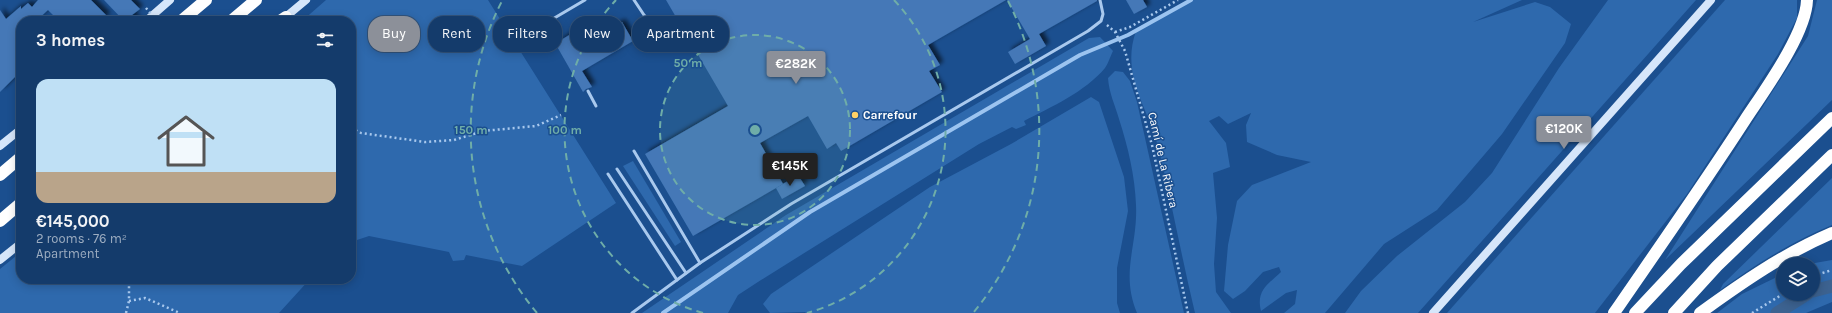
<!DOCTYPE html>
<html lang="en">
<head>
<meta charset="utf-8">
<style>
  :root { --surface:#143b6b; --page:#214673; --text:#f1f3f6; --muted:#9dadc1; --line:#33557e; --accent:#8c9099 }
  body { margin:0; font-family:Karla,sans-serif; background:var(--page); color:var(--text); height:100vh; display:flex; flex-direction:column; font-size:15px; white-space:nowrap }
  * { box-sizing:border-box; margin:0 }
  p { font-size:13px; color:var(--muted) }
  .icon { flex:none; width:22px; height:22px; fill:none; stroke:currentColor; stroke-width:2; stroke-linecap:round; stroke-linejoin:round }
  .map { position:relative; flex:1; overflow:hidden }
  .drawer { position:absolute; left:16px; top:16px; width:340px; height:268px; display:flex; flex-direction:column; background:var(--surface); border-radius:16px; box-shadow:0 2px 10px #0003,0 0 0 1px var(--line) }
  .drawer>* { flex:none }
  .banner { position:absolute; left:368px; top:16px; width:380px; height:36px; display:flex; gap:8px }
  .controls { position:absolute; left:1776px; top:257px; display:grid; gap:8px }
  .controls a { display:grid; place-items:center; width:44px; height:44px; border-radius:50%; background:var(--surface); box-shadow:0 2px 10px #0003,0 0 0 1px var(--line); font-size:20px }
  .price { position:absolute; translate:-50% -34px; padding:0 9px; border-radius:4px; background:var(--accent); color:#fff; font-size:13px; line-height:26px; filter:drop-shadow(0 1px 2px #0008) }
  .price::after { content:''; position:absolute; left:50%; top:24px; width:12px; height:9px; margin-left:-6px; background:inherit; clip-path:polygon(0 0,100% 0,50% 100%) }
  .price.selected { background:#222; color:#fff }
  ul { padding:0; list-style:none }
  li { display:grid; align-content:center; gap:8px; height:212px; padding:0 20px }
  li+li { border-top:1px solid var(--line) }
  li span { display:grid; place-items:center; height:124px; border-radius:12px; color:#555 }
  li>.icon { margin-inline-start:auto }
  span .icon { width:72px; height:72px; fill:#fffc; stroke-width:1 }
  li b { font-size:17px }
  h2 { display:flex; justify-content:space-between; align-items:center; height:48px; padding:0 20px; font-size:17px }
  .tag { padding:0 14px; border-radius:16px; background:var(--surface); box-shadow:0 2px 10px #0003,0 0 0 1px var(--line); font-size:14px; line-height:36px }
  .tag.selected { background:var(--accent); color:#fff }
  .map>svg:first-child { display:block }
</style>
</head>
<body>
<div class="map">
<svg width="1832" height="313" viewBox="0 0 1832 313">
  <defs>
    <filter id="shadow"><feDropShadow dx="3.5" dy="-3.5" stdDeviation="2" flood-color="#0009"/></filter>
  </defs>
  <rect width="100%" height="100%" fill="#1b4f8f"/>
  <g fill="#2e69ad">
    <polygon points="326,0 488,0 616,203 522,266 466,255 464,260 453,261 449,252 369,236 351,242 351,21 302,21"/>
    <path d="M1191 0H1522L1473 22 1535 2 1550 7 1571 24 1565 43 1502 134 1437 210 1384 244 1325 313H1284L1295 304 1297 290 1286 293 1261 311C1256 291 1267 285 1281 272L1279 267 1263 272 1245 291 1233 299 1224 291 1228 245 1237 201 1252 185 1311 162 1277 155 1247 142 1246 125 1251 113 1228 124 1219 116 1209 121 1226 143 1230 167 1213 173 1217 218 1214 264 1216 292 1231 313H1195C1182 259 1172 204 1159 150 1149 108 1120 76 1136 31Z"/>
    <polygon points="1608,0 1696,0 1418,313 1345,313 1361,291 1397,256 1465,202 1492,173 1559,68"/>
    <polygon points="1725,0 1797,0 1797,18 1778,54 1687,194 1595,313 1447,313"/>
    <polygon points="1817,0 1832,0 1832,100 1665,260 1808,36"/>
    <path d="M1100 37 1113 51C1110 57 1108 64 1105 68 1085 92 1051 107 1024 121L1026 125 1016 129 1012 127 979 144 761 280 738 295 728 313H642L786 215 1089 38Z"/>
    <path d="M1115 71 1123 72 1130 81 1137 102 1184 313H1137C1120 272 1138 246 1136 205 1135 176 1128 147 1119 119 1115 105 1109 93 1108 78Z"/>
    <polygon points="1091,97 1099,102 1124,177 1128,211 1117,268 1117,303 1120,313 805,313 806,312 770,313 763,304 771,294 930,187 1011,144"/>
    <polygon points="633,161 681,242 675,246 623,166"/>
    <path d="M1832 178V225C1792 241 1755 265 1720 290L1723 284Z"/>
    <polygon points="21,252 21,279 310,279 279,313 0,313 0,269"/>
    <polygon points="1832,260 1832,302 1806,313 1717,313 1742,294 1783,274 1783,294 1813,294 1813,264 1809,264"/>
  </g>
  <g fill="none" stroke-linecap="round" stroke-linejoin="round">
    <polyline stroke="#9cc4f0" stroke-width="4" points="663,313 810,212 1080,55 1128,35 1191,0"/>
    <g stroke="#3c6290" stroke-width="13">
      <polyline points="1813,291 1832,286"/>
      <polyline points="1777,313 1807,294"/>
    </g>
  </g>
  <g fill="#4478b7" filter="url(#shadow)">
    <polygon points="38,0 91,0 107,16 101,21 59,21 48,10 36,21 21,21 21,48 18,50 21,55 21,71 0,92 0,10 6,19 21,6 21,9 28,3 32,7"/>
    <polygon points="104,0 131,0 140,9 132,15 138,21 124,21"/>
    <polygon points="666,0 1006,0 928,45 940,65 929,71 942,92 841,151 836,143 827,149 808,116 760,143 783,184 693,236 645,154 728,106"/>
    <polygon points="1007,0 1097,0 1097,1 1039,34 1046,46 1015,64 1008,52 1030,39"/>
    <polygon points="1126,0 1143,0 1147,7 1134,14"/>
    <polygon points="622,22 633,41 582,71 592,87 586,89 583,92 555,43 560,43 561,40 589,23 596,37"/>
    <polygon points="798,175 805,186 782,199 776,188"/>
  </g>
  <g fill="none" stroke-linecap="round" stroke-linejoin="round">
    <g stroke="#a9c9ee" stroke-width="2.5" stroke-dasharray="2 3" stroke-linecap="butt">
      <polyline points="1107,25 1115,32 1125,51 1152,145 1188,313"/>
      <polyline points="1115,32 1130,27 1178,0"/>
      <polyline points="351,128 361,133 425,142 454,140 483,131 536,126 561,115"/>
      <polyline points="1813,276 1832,270"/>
      <polyline points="129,301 145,298 180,313"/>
      <polyline points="126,313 129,301 129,279"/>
      <polyline points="1752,313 1783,294"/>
    </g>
    <g stroke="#a9c9ee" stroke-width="3">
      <polyline points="634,0 644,15 661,35"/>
      <polyline points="558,41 549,23 551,20 585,0"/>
      <polyline points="588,91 596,106"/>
      <polyline points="634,151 700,263"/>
      <polyline points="617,169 686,273"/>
      <polyline points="608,174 677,280"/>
      <polyline points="632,313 700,263 791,204 1088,31 1101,21 1103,14 1100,0"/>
    </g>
    <g stroke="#d6e6fa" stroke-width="8">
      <polyline points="282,20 306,0"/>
      <polyline points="146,21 170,0"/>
      <polyline points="0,146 21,129"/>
      <polyline points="0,260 21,243"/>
      <polyline points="1433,313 1711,0"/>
    </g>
    <g stroke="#fff" stroke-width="12">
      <polyline points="181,21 206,0"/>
      <polyline points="231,21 256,0"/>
      <polyline points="280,21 286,17"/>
      <polyline points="0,175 21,157"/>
      <polyline points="0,221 21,203"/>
      <path d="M1614 313C1658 249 1703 185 1745 120 1764 91 1806 34 1807 0"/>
      <polyline points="1635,313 1681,264 1832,118"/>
      <polyline points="1674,313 1717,266 1832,155"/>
      <path d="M1700 313C1743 282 1783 254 1832 233"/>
    </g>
    <polyline stroke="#a9c9ee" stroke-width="2.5" stroke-dasharray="2 3" stroke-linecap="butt" points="146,8 157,21"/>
  </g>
  <circle cx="755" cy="130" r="95" fill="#6fada8" fill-opacity=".12"/>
  <g fill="none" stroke="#6fada8" stroke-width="2" stroke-dasharray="7 5">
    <circle cx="755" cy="130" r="95"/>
    <path d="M703 313A190 190 0 0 1 616 0M894 0A190 190 0 0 1 807 313"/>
    <path d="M537 313A284 284 0 0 1 502 1M1008 1A284 284 0 0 1 973 313"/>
  </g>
  <circle fill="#ffd166" stroke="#1b4f8f" stroke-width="1.5" cx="855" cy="115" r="4"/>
  <g text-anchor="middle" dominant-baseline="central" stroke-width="3" stroke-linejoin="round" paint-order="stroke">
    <g font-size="12" font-weight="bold" fill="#fff" stroke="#1b4f8f" text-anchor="start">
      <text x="863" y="115">Carrefour</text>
    </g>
    <g font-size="12" fill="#fff" stroke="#1b4f8f">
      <text transform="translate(1163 160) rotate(77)">Camí de La Ribera</text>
    </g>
  </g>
  <circle cx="755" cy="130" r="6" fill="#6fada8" stroke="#1b4f8f" stroke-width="2"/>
  <g font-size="12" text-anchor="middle" font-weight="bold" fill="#6fada8" stroke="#1b4f8f" stroke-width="3" stroke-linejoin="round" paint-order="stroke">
    <text x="688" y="67">50 m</text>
    <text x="471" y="134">150 m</text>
    <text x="565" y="134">100 m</text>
  </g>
</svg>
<div class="controls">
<a><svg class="icon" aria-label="layers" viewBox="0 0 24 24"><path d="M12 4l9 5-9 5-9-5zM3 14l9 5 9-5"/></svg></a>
</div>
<b class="price" style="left:796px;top:85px">€282K</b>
<b class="price" style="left:1564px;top:150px">€120K</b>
<b class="price selected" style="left:790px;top:187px">€145K</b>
<div class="banner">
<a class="tag selected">Buy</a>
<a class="tag">Rent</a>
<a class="tag">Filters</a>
<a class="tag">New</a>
<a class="tag">Apartment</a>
</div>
<section class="drawer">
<h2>3 homes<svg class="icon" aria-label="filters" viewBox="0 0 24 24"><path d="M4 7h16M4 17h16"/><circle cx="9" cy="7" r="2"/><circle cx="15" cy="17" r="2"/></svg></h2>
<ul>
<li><span style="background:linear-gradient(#bfe0f5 75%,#b9a48a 0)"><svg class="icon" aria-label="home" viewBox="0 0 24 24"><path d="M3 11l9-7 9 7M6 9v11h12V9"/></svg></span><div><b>€145,000</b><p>2 rooms · 76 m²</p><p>Apartment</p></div></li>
</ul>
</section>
</div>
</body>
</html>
